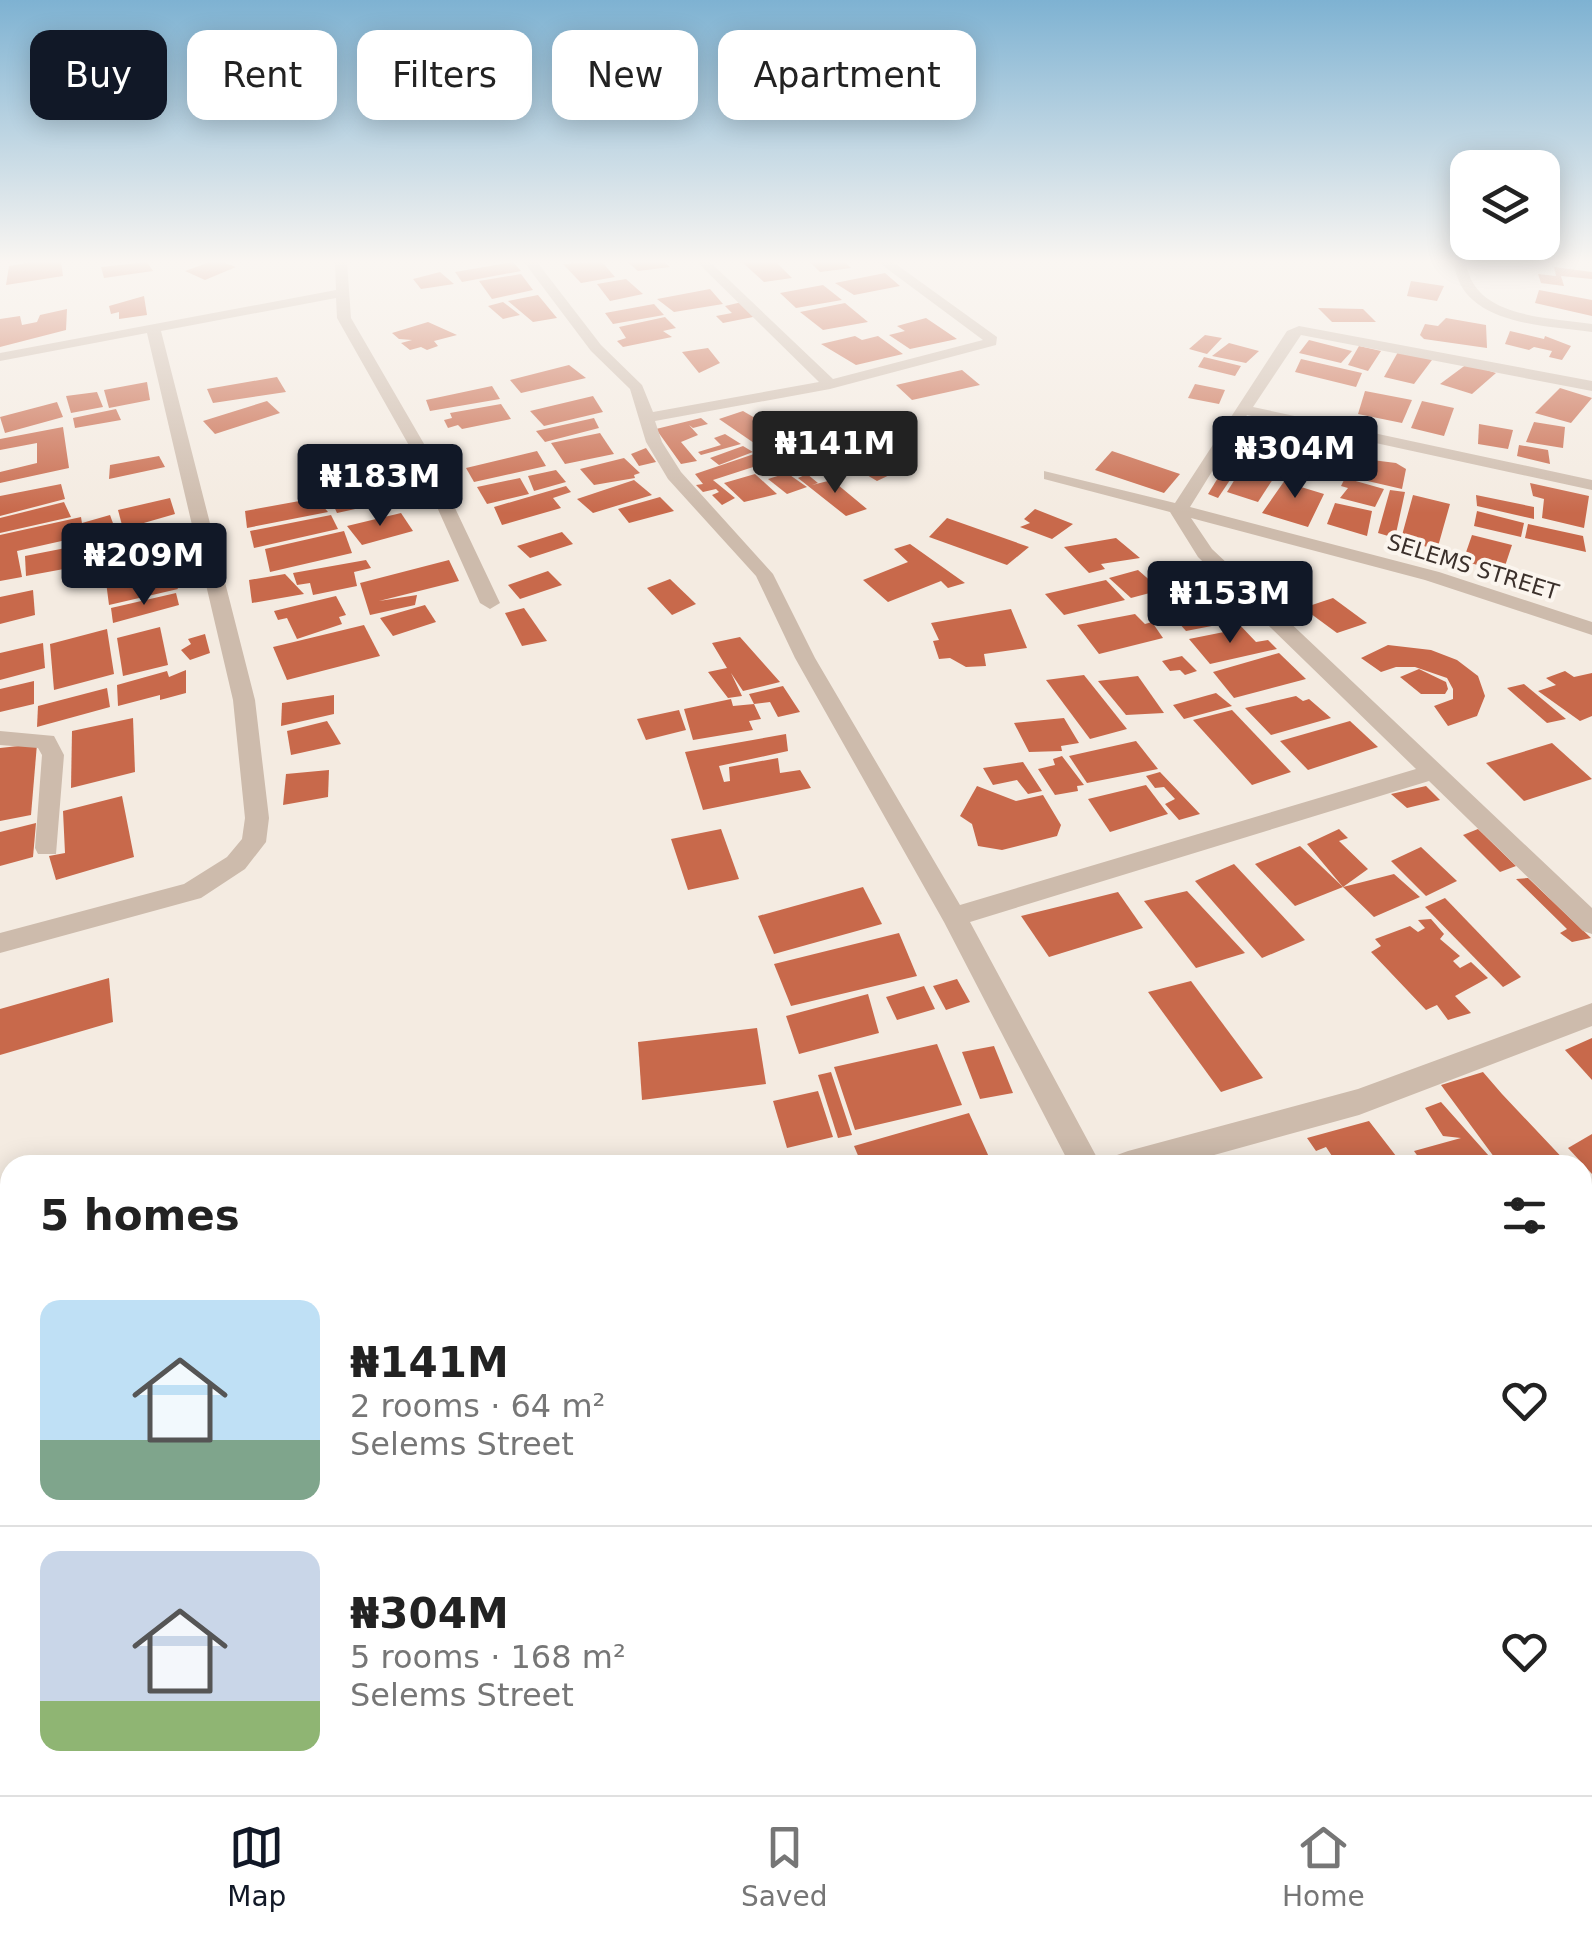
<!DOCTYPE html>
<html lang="en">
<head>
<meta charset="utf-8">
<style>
  :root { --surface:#fff; --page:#f2f2f2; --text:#222; --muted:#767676; --line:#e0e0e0; --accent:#111827 }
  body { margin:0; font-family:"DejaVu Sans",sans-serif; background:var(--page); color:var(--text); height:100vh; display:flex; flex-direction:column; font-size:38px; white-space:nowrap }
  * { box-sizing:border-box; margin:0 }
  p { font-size:32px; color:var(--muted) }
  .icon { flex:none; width:55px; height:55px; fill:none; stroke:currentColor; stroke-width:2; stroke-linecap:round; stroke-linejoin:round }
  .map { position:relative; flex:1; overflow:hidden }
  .side { position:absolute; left:0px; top:1155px; width:1592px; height:640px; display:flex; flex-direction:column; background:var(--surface); border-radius:30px 30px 0 0; box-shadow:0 5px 25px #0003 }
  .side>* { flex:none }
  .guide { position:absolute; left:30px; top:30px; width:1000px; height:90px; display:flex; gap:20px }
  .tools { position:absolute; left:1450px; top:150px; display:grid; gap:20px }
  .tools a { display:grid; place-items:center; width:110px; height:110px; border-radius:20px; background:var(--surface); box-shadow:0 5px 25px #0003; font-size:50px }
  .price { position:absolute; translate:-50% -85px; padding:0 22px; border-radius:10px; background:var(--accent); color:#fff; font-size:32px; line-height:65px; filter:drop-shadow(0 2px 5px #0008) }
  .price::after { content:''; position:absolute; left:50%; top:60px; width:30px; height:22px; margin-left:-15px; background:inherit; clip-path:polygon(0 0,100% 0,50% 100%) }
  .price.on { background:#222; color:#fff }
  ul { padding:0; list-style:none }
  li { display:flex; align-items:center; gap:30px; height:250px; padding:0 40px }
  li+li { border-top:2px solid var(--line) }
  li span { display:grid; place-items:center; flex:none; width:280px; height:200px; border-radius:20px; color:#555 }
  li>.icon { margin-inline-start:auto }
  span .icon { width:120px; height:120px; fill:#fffc; stroke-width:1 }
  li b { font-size:42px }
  h2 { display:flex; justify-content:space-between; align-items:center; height:120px; padding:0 40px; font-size:42px }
  .tag { padding:0 35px; border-radius:20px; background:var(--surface); box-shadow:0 5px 25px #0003; font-size:35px; line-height:90px }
  .tag.on { background:var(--accent); color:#fff }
  .tabs { display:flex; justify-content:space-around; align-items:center; height:140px; border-top:2px solid var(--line); background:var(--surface); font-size:28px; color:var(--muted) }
  .tabs a { display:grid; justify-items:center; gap:5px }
  .tabs .on { color:var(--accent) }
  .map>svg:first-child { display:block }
</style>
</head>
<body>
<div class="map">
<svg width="1592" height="1795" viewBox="0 0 1592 1795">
  <rect width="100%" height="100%" fill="#f4ebe1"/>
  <g fill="#c8694b">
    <polygon points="33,262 61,262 63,276 6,285 9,266"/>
    <polygon points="147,262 153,271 104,278 101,267"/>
    <polygon points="210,262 222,262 236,267 205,280 185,271"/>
    <polygon points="513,262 521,271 462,282 455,272"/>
    <polygon points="602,262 615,277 581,283 563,264"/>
    <polygon points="628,262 664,262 670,267 638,271"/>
    <polygon points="742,262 776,262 792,278 764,282"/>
    <polygon points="810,262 845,262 851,268 820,272"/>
    <polygon points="1554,267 1592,272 1592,279 1561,276 1564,286 1541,283 1538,274 1556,276"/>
    <polygon points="440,272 454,284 421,289 413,279"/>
    <polygon points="885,273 900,286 854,295 835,283"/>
    <polygon points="521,274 533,290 492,299 479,281"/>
    <polygon points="626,279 643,294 610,301 597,284"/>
    <polygon points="1411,281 1444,286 1437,301 1407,296"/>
    <polygon points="823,285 842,300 796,308 780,293"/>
    <polygon points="710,289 723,304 674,312 657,299"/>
    <polygon points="1539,290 1592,300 1592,316 1535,303"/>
    <polygon points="538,295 557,318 533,322 508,301"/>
    <polygon points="144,296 147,315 119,319 119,312 111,314 109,306"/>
    <polygon points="503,302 520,315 503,319 488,306"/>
    <polygon points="742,302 758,316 723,323 716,316 732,313 725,306"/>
    <polygon points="845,303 868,322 823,330 800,312"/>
    <polygon points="654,304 664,315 613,324 605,313"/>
    <polygon points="1318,308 1363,309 1376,322 1332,322"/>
    <polygon points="67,309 66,330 0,347 0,319 20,316 22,325 37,322 40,315"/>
    <polygon points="665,317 676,328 663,331 672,337 623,347 617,341 626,338 619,327"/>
    <polygon points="926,318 957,339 910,349 889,335 905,331 897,326"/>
    <polygon points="1446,318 1486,325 1487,348 1424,339 1420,335 1425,324 1438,326"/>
    <polygon points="428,322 457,335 434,341 438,346 427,350 421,347 410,350 401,343 412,340 399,339 392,333"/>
    <polygon points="1510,331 1544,339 1545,336 1571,346 1562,360 1549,357 1552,351 1534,347 1529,350 1505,344"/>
    <polygon points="1205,335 1222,338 1207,354 1189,349"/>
    <polygon points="855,336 862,340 878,336 903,354 856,365 821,344"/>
    <polygon points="1309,340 1352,351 1341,363 1299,353"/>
    <polygon points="1229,343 1259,351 1246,363 1212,356"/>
    <polygon points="1359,346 1381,351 1368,371 1348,365"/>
    <polygon points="708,348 720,363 699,373 682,352"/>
    <polygon points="1398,352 1435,356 1414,384 1384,377"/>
    <polygon points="1204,357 1241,366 1235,376 1198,367"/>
    <polygon points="1301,359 1362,373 1356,387 1295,372"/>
    <polygon points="1467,364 1496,373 1472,394 1440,384"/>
    <polygon points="569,365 586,378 521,393 510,380"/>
    <polygon points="962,370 980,385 912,400 896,385"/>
    <polygon points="277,377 286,392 213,403 207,389"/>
    <polygon points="147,382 150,400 109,408 104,390"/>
    <polygon points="1195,384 1225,390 1219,404 1188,398"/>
    <polygon points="492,386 500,399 430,411 426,400"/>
    <polygon points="1560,388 1592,398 1571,423 1535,413"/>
    <polygon points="1365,391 1412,400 1402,423 1358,414"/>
    <polygon points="97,392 103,407 71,413 66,396"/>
    <polygon points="593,396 603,412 544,426 530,411"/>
    <polygon points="267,401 280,413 215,434 203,421"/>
    <polygon points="1422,401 1454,408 1444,436 1411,428"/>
    <polygon points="57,402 63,417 5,433 0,417"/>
    <polygon points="501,404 511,419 462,429 458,425 448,428 444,420 452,418 450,413"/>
    <polygon points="116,409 121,420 75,428 73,418"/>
    <polygon points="743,411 781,433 754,443 719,419"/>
    <polygon points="594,418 599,428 545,442 536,431"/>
    <polygon points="701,418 708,424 693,428 689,425 698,435 681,442 697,461 681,464 656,429"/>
    <polygon points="1534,422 1565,427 1563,448 1526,442"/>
    <polygon points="1273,424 1348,442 1336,469 1309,463 1307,467 1251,453"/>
    <polygon points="1479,424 1513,430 1508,449 1478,444"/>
    <polygon points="63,427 69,468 0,483 0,472 37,463 37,443 0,450 0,439"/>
    <polygon points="600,433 614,454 565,464 551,443"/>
    <polygon points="725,434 741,444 701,455 698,452 721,445 714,438"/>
    <polygon points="784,439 805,449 779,460 761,447"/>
    <polygon points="831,439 900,470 877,481 845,462 851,459 821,444"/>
    <polygon points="1519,445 1548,450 1550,464 1517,456"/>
    <polygon points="743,446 753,452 719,465 710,458"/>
    <polygon points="646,448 656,462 639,466 631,454"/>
    <polygon points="537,451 546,466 474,482 466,468"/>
    <polygon points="1112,451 1180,474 1164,493 1095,470"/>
    <polygon points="757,453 769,462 713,480 735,498 722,505 712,495 719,492 716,489 703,492 696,485 703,484 695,474"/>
    <polygon points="159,456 165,467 109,479 110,465"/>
    <polygon points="624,458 640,473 634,475 635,478 594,485 580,469"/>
    <polygon points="1364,459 1396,463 1406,469 1402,489 1359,479"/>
    <polygon points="412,463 416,474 397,480 418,475 427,492 369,506 364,488 386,483 380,471"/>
    <polygon points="1243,466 1275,476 1258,502 1227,492"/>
    <polygon points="1224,468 1236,471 1218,498 1208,494"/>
    <polygon points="556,470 566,482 534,491 528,476"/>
    <polygon points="1292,470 1311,475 1301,487 1324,494 1308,527 1262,513"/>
    <polygon points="375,471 382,480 358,486 352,476"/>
    <polygon points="787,473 807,487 787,494 768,479"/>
    <polygon points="755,474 777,494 744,502 724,483"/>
    <polygon points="807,474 818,483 812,485 832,480 867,509 846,516 798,478"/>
    <polygon points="347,478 369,506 337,513 323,483"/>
    <polygon points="520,478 529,494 487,504 477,487"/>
    <polygon points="1345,478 1384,489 1375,507 1340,498 1348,488 1341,486"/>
    <polygon points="634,480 652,495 593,513 577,499"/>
    <polygon points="1530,483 1589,496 1584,528 1542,518 1544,499 1533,496"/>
    <polygon points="61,484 65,499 0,516 0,496"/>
    <polygon points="566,486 571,492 553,498 561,508 502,525 494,507"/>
    <polygon points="1390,490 1405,492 1395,538 1378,533"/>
    <polygon points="1413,495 1450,504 1437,550 1401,539"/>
    <polygon points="1476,495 1534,507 1534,519 1477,506"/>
    <polygon points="660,497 674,511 629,523 618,509"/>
    <polygon points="170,498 175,514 123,529 118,510"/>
    <polygon points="316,498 328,512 247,528 245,511"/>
    <polygon points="64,502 71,517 0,533 0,518"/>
    <polygon points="1335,503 1372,511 1367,536 1327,524"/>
    <polygon points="1035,509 1073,524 1052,539 1020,527 1030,523 1024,519"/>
    <polygon points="1477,511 1524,523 1521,537 1474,526"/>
    <polygon points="401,513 413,531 362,545 347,526"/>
    <polygon points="110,515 122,548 93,555 82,523"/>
    <polygon points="331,515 338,529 254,548 250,531"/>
    <polygon points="81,517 84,536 17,551 22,577 0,581 0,535"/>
    <polygon points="947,518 1029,547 1007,565 929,537"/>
    <polygon points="175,524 183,540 127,552 122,534"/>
    <polygon points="1528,524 1583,536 1586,552 1525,538"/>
    <polygon points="344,531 352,553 270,572 265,549"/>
    <polygon points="562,532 573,544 530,558 517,546"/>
    <polygon points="1472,535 1512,545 1503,572 1463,561"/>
    <polygon points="1116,538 1140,558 1101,564 1105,569 1089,573 1064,547"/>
    <polygon points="86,544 91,564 26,576 25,556"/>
    <polygon points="910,544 965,583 948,588 941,581 888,602 863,580 908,562 894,549"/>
    <polygon points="167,560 171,573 181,569 184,577 174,581 178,589 109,605 105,574"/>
    <polygon points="366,560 371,568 354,572 357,586 313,595 310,583 297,585 293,573"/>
    <polygon points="449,560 459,581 379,601 417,595 415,605 370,615 360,583"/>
    <polygon points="1138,570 1161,590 1131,598 1109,578"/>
    <polygon points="548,571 562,585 520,599 508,585"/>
    <polygon points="285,574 304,594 252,603 249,580"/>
    <polygon points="670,579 696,604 672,615 647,588"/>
    <polygon points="1106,580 1125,600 1064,615 1045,594"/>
    <polygon points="33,590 35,615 0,624 0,597"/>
    <polygon points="176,593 179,605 113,623 111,608"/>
    <polygon points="1218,595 1241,618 1225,622 1203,598"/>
    <polygon points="336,596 346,615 339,617 342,624 297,639 287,618 278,620 274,611"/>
    <polygon points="1199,598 1222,624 1186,631 1162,604"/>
    <polygon points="1333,598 1367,623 1337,633 1303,608"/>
    <polygon points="425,605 436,622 393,636 380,618"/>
    <polygon points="524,608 547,641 522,646 505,613"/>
    <polygon points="1011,609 1027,648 984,654 986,666 966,667 950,658 939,659 933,641 939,640 931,623"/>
    <polygon points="1135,614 1145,624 1152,622 1163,638 1099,654 1077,625"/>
    <polygon points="1237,622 1256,642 1268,640 1277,649 1210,664 1189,639 1239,629"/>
    <polygon points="364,625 380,656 287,680 273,647"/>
    <polygon points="160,627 168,665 123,676 117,638"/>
    <polygon points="107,629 114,674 54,690 50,644"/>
    <polygon points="205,634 210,653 190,660 181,650 191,644 188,639"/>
    <polygon points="740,637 780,682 743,691 731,673 742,696 728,698 708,672 727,668 712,643"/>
    <polygon points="43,643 45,668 0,680 0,653"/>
    <polygon points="1388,645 1431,650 1457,660 1478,676 1485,696 1477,716 1448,726 1434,706 1453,699 1453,689 1447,678 1415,667 1396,667 1381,672 1361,658"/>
    <polygon points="1279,653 1306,679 1234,698 1213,672"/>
    <polygon points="1182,656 1197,671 1185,675 1180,670 1170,671 1162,661"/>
    <polygon points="1419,669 1446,682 1448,689 1445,694 1421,694 1400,677"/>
    <polygon points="186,670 186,693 160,700 160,695 118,706 117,685 167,671 169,677"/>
    <polygon points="1565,671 1574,677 1592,673 1592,716 1580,721 1538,691 1556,685 1546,678"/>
    <polygon points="1084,675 1127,729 1090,739 1046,680"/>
    <polygon points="1138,676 1164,713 1126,715 1098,681"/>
    <polygon points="34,681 34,704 0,712 0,689"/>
    <polygon points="1524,684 1566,719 1547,723 1507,688"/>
    <polygon points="783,686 800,712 778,717 770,702 754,704 749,694"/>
    <polygon points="107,688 110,707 37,727 38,706"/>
    <polygon points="1216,693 1232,706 1184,719 1173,705"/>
    <polygon points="334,695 334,714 281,726 282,703"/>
    <polygon points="1296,696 1303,701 1309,699 1331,718 1271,735 1245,708"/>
    <polygon points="731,699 733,706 754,704 761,719 749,721 753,730 693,740 684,709"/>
    <polygon points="679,710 686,730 646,740 637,719"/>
    <polygon points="1232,710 1291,772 1252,785 1193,720"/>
    <polygon points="133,718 135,772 71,788 72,731"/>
    <polygon points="1064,718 1079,743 1061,746 1062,751 1029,752 1014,723"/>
    <polygon points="327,721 341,744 291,755 287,731"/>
    <polygon points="1350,721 1378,747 1308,770 1280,741"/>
    <polygon points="786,734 788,751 719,766 724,782 730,781 729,767 778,758 780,773 800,770 811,788 703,810 685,752"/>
    <polygon points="1136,741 1158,769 1087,783 1069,756"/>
    <polygon points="1552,743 1592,779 1524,801 1486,763"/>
    <polygon points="37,744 31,815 0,821 0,748"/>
    <polygon points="1062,756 1084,785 1077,786 1078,791 1055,795 1038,769 1055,765 1053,759"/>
    <polygon points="1023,762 1042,791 1028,794 1017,780 993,785 983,768"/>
    <polygon points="329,770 328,797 283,805 286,774"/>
    <polygon points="1160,772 1200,814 1179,820 1165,804 1175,799 1164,787 1155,788 1146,776"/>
    <polygon points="1146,785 1168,814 1110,832 1088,799"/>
    <polygon points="977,786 1016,801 1043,795 1061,825 1057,836 1002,850 978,846 972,824 960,816"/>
    <polygon points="1426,786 1440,800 1407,808 1391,794"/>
    <polygon points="122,796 134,857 56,880 49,856 65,853 63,811"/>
    <polygon points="36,823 33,857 0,866 0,832"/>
    <polygon points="721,829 739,879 688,890 671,839"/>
    <polygon points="1339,829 1348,838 1339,841 1368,869 1343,887 1394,874 1420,897 1374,917 1343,887 1307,844"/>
    <polygon points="1478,829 1516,866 1500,872 1463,835"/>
    <polygon points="1300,846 1343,887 1295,906 1255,864"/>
    <polygon points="1421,847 1457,881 1426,896 1391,861"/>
    <polygon points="1234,864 1305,940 1262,958 1195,881"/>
    <polygon points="1528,878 1591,938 1572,942 1560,933 1567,929 1516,879"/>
    <polygon points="863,887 882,924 774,954 758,916"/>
    <polygon points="1187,891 1245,953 1196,968 1144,901"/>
    <polygon points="1118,892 1143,928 1049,957 1021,916"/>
    <polygon points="1445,898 1521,977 1503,987 1425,907"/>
    <polygon points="1431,919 1444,934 1440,939 1460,956 1453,961 1460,968 1471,962 1488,978 1455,996 1471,1013 1448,1020 1437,1005 1426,1010 1371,952 1381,946 1375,939 1410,926 1418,932 1425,928 1418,920"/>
    <polygon points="899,933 917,976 791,1006 774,964"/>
    <polygon points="109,978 113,1022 0,1055 0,1009"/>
    <polygon points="957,979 970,1002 946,1010 933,986"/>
    <polygon points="1191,981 1263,1078 1221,1092 1148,992"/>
    <polygon points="924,986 935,1009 897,1020 886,997"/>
    <polygon points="868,994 879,1033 799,1054 786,1016"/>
    <polygon points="757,1028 766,1084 642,1100 638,1042"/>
    <polygon points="1592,1038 1592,1080 1565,1050"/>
    <polygon points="937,1044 962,1105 855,1130 834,1067"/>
    <polygon points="994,1046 1013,1093 980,1099 962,1052"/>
    <polygon points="831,1072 852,1135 838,1138 818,1075"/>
    <polygon points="1483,1072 1502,1094 1569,1165 1500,1165 1441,1085"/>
    <polygon points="818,1091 833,1137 787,1148 773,1101"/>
    <polygon points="1441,1102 1497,1165 1424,1165 1414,1151 1461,1138 1443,1136 1425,1108"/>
    <polygon points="969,1113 989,1157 962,1165 862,1165 854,1146"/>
    <polygon points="1369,1121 1403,1165 1338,1165 1326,1147 1316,1151 1307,1138"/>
    <polygon points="1592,1134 1592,1174 1568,1148"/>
    <polygon points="1582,1180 1592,1190 1592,1223 1582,1226"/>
    <polygon points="1582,1278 1592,1288 1592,1352 1582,1340"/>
    <polygon points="1582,1369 1592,1380 1592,1451 1582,1453"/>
    <polygon points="0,1396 10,1396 10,1509 0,1510"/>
    <polygon points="10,1591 10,1619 0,1622 0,1594"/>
    <polygon points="1582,1591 1592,1605 1592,1699 1582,1706"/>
    <polygon points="10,1643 10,1785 28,1785 27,1795 0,1795 0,1646"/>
    <polygon points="183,1785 353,1785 351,1795 181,1795"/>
  </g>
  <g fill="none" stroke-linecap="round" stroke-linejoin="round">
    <g fill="#cdbbac" fill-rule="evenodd">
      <polygon points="335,262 347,262 351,318 427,449 500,603 490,609 480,603 411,449 337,318 336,298 161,331 255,700 269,818 266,842 245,869 201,898 0,953 0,933 184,884 227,857 242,839 245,818 233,700 147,333 0,361 0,353 336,290"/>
      <polygon points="524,262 537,262 601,345 642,385 653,412 819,382 697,262 710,262 833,379 983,340 878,262 893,262 997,337 996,345 830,389 655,421 662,442 681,472 773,574 815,658 960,905 1416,769 1198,557 1170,512 1044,479 1044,471 1175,503 1287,331 1299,326 1592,381 1592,391 1301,335 1253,407 1592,480 1592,490 1247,415 1190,507 1439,572 1592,622 1592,635 1425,580 1191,518 1212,549 1592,908 1592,934 1583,931 1429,781 970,922 1101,1165 1070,1165 944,922 795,658 756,576 668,479 646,442 630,389 591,351"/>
      <path d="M1454 262H1466C1473 318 1547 317 1592 324V332C1543 325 1460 325 1454 262Z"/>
      <polygon points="0,731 54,736 64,755 56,854 38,854 35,848 42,755 38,748 0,745"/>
      <polygon points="1592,1003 1592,1026 1359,1115 1178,1165 1113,1165 1117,1155 1128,1151 1358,1089"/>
      <polygon points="103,1785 145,1785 142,1795 100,1795"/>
      <polygon points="1429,1785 1473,1785 1477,1795 1433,1795"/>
    </g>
  </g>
  <linearGradient id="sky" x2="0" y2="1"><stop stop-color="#7eb2d2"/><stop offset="0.51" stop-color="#faf6f2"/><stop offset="1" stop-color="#faf6f2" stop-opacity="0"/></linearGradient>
  <rect width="1592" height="513" fill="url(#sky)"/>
  <g text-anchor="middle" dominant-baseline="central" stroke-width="8" stroke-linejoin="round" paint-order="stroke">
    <g font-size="22" fill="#3b302b" stroke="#fbf5ee">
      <text transform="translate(1473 567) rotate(17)">SELEMS STREET</text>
    </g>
  </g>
</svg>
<div class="tools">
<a><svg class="icon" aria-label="layers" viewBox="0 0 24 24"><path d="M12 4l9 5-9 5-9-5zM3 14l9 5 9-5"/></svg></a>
</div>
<b class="price on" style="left:835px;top:496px">₦141M</b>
<b class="price" style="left:1295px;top:501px">₦304M</b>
<b class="price" style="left:380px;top:529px">₦183M</b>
<b class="price" style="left:144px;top:608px">₦209M</b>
<b class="price" style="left:1230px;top:646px">₦153M</b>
<div class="guide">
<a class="tag on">Buy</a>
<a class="tag">Rent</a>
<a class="tag">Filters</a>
<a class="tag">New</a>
<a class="tag">Apartment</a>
</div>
<section class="side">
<h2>5 homes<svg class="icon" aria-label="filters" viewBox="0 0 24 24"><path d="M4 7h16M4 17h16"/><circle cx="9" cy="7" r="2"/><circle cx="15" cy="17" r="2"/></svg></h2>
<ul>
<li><span style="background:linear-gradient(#bfe0f5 70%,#7fa58c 0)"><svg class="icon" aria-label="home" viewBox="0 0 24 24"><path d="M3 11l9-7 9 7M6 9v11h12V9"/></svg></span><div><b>₦141M</b><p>2 rooms · 64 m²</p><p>Selems Street</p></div><svg class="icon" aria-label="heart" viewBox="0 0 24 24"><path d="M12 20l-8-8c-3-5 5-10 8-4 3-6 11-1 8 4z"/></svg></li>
<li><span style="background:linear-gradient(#c9d6e8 75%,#8fb573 0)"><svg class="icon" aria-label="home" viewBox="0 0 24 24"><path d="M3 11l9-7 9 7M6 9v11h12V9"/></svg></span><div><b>₦304M</b><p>5 rooms · 168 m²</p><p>Selems Street</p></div><svg class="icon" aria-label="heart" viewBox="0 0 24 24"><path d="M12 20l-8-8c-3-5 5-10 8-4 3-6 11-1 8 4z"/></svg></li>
</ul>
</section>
</div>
<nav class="tabs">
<a class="on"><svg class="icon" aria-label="map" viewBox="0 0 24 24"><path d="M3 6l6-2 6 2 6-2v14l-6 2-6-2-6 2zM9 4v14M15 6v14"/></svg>Map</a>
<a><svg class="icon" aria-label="saved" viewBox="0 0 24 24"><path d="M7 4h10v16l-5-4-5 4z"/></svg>Saved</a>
<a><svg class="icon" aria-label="home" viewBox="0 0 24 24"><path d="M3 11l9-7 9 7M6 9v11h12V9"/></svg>Home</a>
</nav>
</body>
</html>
